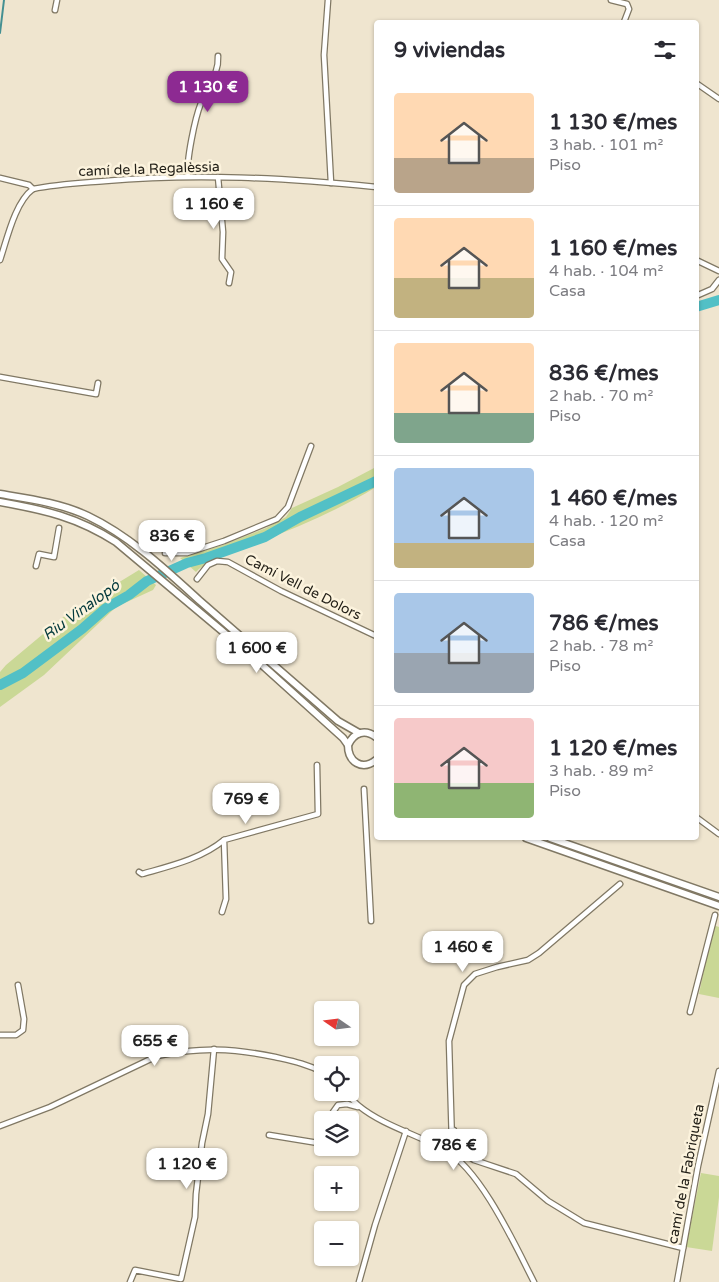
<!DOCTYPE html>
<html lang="es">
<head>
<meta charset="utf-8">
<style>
  :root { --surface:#fff; --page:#f2f2f3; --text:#2b2b33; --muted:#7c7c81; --line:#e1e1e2; --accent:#8d2a92 }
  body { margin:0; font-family:"Varela Round",sans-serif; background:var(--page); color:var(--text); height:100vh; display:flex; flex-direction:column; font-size:19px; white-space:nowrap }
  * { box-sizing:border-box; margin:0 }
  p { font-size:16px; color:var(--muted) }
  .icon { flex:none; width:28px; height:28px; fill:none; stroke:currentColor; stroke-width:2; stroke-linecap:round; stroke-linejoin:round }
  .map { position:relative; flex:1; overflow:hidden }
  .panel { position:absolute; left:374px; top:20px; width:325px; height:820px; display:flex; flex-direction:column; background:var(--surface); border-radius:5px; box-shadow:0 1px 4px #0004 }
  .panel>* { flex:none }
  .needle { width:32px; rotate:284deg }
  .tools { position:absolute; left:314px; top:1001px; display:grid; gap:10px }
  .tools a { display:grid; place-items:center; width:45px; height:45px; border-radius:5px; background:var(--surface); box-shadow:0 1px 4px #0004; font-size:25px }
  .price { position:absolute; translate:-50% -42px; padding:0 11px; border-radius:10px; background:#fff; color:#222; font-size:16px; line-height:32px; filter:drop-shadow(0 1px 2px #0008) }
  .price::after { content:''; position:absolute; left:50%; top:30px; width:15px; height:11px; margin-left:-8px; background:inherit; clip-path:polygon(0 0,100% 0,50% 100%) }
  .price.selected { background:var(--accent); color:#fff }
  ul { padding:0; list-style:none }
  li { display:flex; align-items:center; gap:15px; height:125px; padding:0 20px }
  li+li { border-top:1px solid var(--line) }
  li span { display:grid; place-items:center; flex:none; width:140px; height:100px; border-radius:5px; color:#555 }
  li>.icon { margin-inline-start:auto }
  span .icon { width:60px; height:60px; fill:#fffc; stroke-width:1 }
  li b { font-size:21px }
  h2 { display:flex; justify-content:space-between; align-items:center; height:60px; padding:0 20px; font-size:21px }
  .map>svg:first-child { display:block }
</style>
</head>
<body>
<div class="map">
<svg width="719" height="1282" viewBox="0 0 719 1282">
  <rect width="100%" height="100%" fill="#efe5cf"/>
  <g fill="#cad896">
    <path d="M376 467V487C339 510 298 527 257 543 236 552 212 555 196 572L180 558 223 545 266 528 286 517 292 508 338 487Z"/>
    <polygon points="139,570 156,585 153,590 116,607 44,675 0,707 0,672 6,665 67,614"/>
    <polygon points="713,925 719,927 719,998 699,994"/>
    <polygon points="701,1173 719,1176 719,1197 712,1251 686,1247"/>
  </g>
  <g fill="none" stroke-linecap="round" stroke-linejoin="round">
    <polyline stroke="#449092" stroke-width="2" points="0,33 4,0"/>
    <g stroke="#52c0c6" stroke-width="10">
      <polyline points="696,307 719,300"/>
      <polyline points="0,685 23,673 82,629 106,608 129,595 147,581 187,563 206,558 265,537 300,517 376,481"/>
    </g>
    <g stroke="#807864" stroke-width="7">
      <g id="street">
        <polyline points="328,0 324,55 331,183"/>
        <polyline points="611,0 627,4 629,9 624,22"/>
        <polyline points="55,10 57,0"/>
        <polyline points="696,83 719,99"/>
        <path d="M188 176C186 161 195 118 201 103 207 84 219 76 218 56"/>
        <polyline points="218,177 223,232 222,259 231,272 229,283"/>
        <polyline points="0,178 29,185 33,189"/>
        <path d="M0 260C7 239 15 202 33 189 57 184 81 183 105 181 198 173 284 178 376 187"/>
        <polyline points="696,260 719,271"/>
        <polyline points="696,296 712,289 719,280"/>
        <polyline points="0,377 96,394 98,383"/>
        <polyline points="165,553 187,553 224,541 277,519 288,507 311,446"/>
        <polyline points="36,566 39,554 54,557 59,528"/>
        <polyline points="197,579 208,565 217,561 228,562 281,591 376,636"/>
        <polyline points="364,789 371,921"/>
        <polyline points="696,817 719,834"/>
        <path d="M139 872 142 874C170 866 201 859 224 840"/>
        <polyline points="222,912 226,899 224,840 318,814 317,765"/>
        <polyline points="690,1012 715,915"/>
        <polyline points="0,1035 16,1035 23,1030 24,1019 18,985"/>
        <path d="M345 1092C350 1097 354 1102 359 1106 382 1125 418 1135 445 1150 481 1170 515 1245 534 1282"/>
        <polyline points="331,1120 333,1112 338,1105 347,1104 358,1107"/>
        <path d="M0 1126 50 1107 157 1056C200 1047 232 1048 275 1057 292 1061 307 1064 322 1072"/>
        <polyline points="454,1130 457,1142 462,1152 474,1160 516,1174 548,1201 584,1223 683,1248"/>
        <polyline points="269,1135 318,1143 322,1141"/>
        <polyline points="449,1153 452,1144 449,1041 464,985 475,974 497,967 528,960 539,953 620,884"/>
        <polyline points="130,1282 135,1270 181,1279 195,1217 196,1194 202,1143 208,1114 214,1049"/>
        <polyline points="359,1282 375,1225 406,1131"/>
        <polyline points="677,1282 698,1166 719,1071"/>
      </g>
    </g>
    <g stroke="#807864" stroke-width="9">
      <g id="secondary">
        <path d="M0 494C30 499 60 503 88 516 130 536 166 570 200 601 246 641 292 681 338 721L359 733"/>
        <path d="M0 502C45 510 77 517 116 542L252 656 343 738 348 745"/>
        <path d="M376 737C365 729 354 732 348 745 348 762 362 771 376 760"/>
        <polyline points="526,838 719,906"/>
        <polyline points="550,838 719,897"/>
      </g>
    </g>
    <use href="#street" stroke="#fff" stroke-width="4.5"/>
    <use href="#secondary" stroke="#fff" stroke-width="6"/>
  </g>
  <g text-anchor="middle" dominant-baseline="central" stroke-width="5" stroke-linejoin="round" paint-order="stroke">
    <g font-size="14" fill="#242119" stroke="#fcf3dd">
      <text transform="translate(149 169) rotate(-2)">camí de la Regalèssia</text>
      <text transform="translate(303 587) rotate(27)">Camí Vell de Dolors</text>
      <text transform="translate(686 1174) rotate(-79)">camí de la Fabriqueta</text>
    </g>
    <g font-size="15" font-style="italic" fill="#03393c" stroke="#fcf3dd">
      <text transform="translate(81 610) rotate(-36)">Riu Vinalopó</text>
    </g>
  </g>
</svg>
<div class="tools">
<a><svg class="needle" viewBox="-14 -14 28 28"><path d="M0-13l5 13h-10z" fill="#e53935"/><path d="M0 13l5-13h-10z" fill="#7c7c81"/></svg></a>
<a><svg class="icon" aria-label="locate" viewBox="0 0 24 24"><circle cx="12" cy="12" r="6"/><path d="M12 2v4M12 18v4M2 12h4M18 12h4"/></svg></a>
<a><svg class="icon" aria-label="layers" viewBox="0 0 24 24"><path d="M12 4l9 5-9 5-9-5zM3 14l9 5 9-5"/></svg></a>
<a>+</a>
<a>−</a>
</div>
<b class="price selected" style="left:208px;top:113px">1 130 €</b>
<b class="price" style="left:214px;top:230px">1 160 €</b>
<b class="price" style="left:172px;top:562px">836 €</b>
<b class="price" style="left:257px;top:674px">1 600 €</b>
<b class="price" style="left:246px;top:825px">769 €</b>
<b class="price" style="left:463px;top:973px">1 460 €</b>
<b class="price" style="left:155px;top:1067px">655 €</b>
<b class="price" style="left:454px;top:1171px">786 €</b>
<b class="price" style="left:187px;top:1190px">1 120 €</b>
<section class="panel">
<h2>9 viviendas<svg class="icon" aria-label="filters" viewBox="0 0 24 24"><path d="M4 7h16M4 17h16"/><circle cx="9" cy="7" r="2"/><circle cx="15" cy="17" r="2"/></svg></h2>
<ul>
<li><span style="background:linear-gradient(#ffd9b3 65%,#b9a48a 0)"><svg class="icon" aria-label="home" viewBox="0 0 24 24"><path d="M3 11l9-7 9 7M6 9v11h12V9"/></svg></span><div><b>1 130 €/mes</b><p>3 hab. · 101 m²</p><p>Piso</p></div></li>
<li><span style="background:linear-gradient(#ffd9b3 60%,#c2b280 0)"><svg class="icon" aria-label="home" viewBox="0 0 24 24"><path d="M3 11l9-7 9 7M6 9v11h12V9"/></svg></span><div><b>1 160 €/mes</b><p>4 hab. · 104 m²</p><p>Casa</p></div></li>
<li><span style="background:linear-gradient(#ffd9b3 70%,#7fa58c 0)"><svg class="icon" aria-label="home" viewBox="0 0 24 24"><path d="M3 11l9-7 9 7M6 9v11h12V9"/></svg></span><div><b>836 €/mes</b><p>2 hab. · 70 m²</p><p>Piso</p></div></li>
<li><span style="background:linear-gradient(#a9c7e8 75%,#c2b280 0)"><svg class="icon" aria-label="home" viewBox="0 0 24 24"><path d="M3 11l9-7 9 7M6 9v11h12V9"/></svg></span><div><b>1 460 €/mes</b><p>4 hab. · 120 m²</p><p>Casa</p></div></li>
<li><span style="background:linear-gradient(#a9c7e8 60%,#9aa5b1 0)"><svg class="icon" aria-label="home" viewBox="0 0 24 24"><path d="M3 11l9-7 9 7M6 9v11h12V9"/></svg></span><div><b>786 €/mes</b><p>2 hab. · 78 m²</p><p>Piso</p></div></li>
<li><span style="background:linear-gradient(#f6c9c9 65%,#8fb573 0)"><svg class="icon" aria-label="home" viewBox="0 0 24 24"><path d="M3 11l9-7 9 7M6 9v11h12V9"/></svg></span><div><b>1 120 €/mes</b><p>3 hab. · 89 m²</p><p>Piso</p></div></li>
</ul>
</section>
</div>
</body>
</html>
